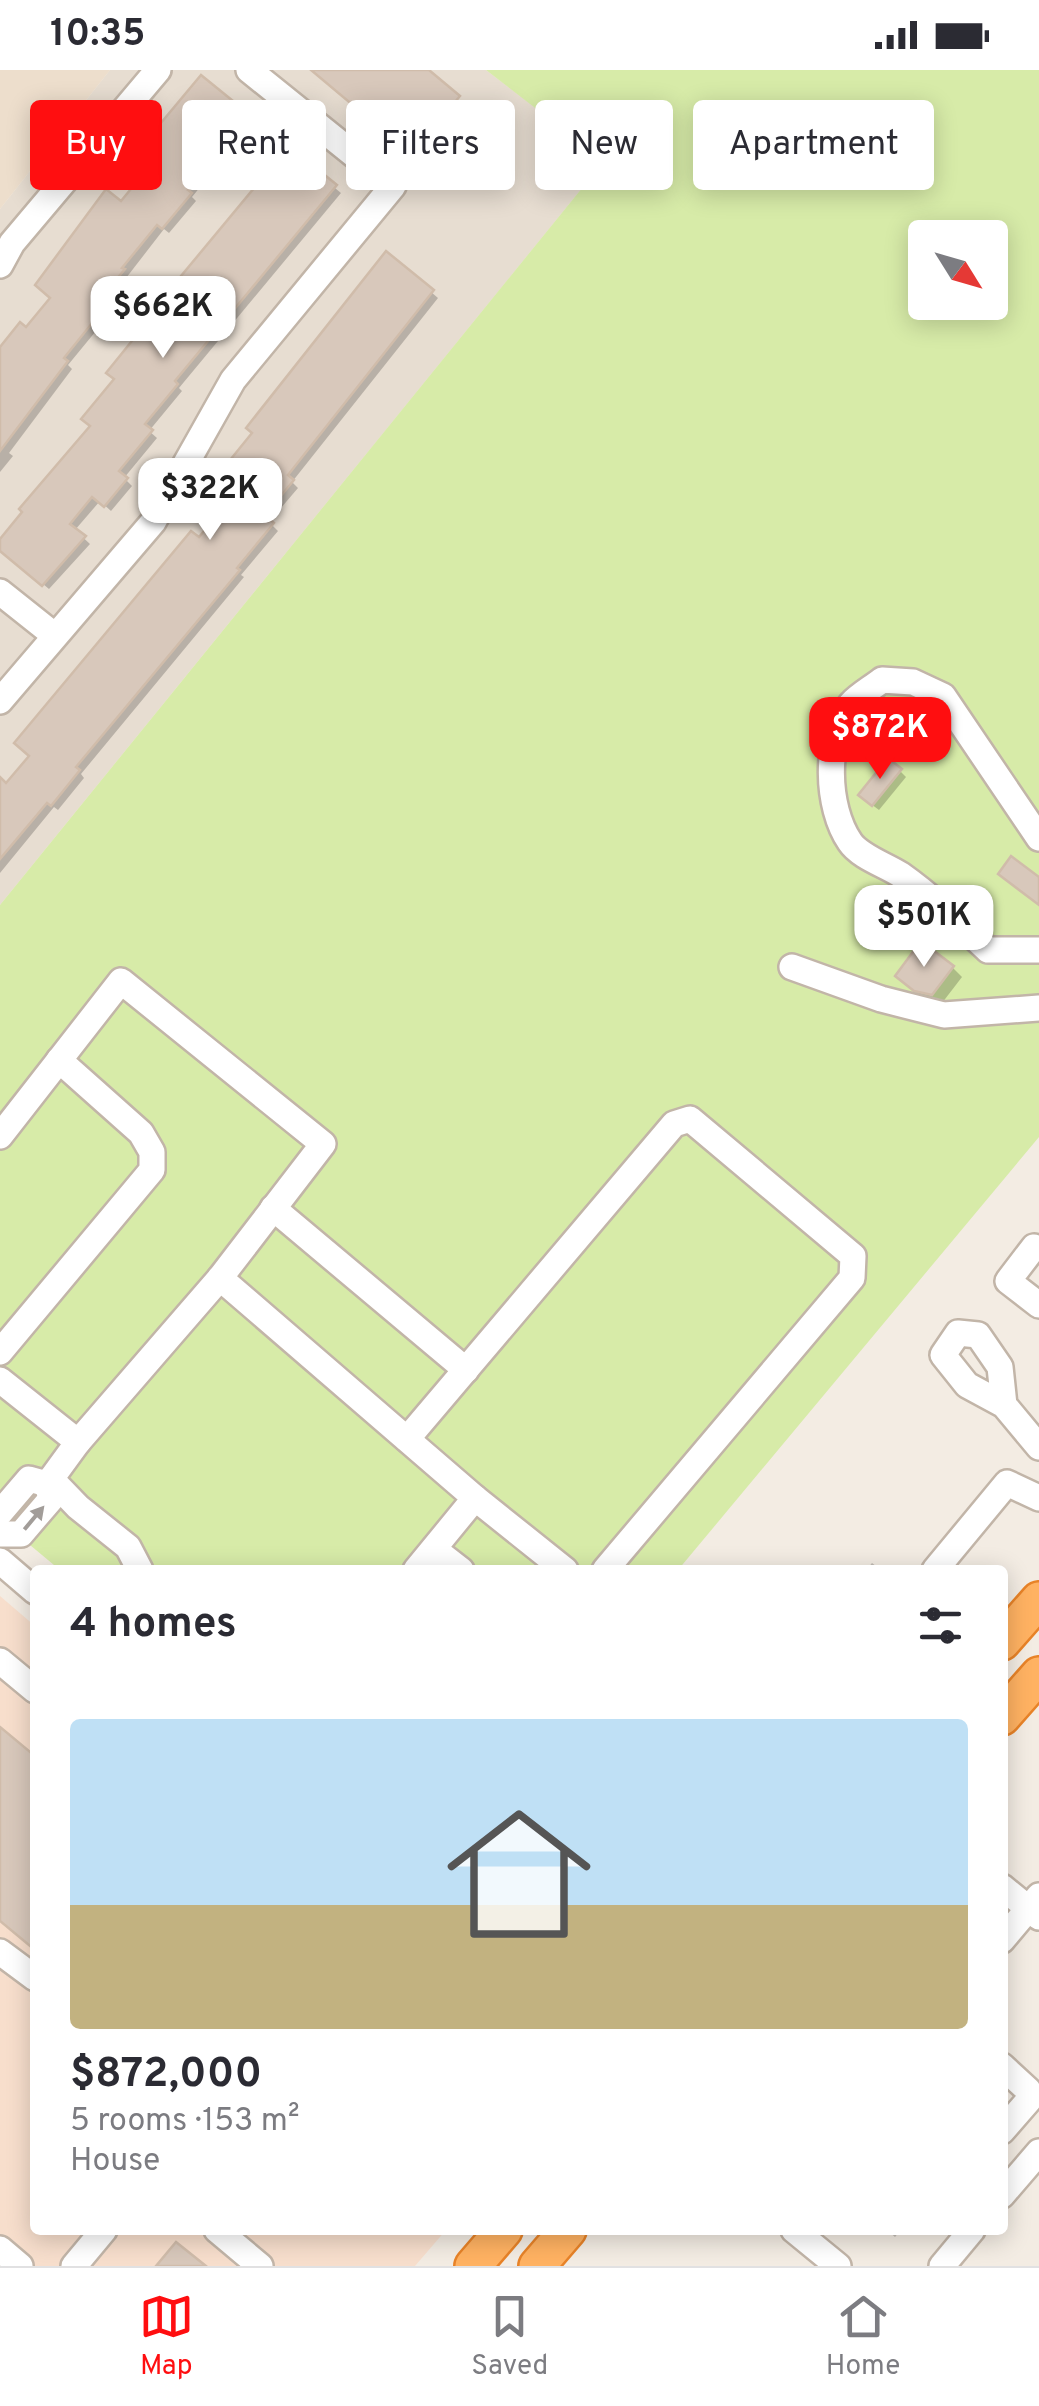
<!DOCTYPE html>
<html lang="en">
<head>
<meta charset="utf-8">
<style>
  :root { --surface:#fff; --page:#f7f7f7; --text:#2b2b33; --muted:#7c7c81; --line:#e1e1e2; --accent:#ff0e10 }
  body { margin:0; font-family:Overpass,sans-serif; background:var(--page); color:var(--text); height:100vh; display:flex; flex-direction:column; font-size:38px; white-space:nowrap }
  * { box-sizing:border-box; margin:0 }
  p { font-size:32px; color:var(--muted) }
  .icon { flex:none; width:55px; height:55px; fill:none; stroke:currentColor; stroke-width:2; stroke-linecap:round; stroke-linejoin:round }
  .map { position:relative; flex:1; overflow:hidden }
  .panel { position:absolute; left:30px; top:1495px; width:978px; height:670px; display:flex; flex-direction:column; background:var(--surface); border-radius:10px; box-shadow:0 5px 25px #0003 }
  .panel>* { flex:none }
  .top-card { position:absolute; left:30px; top:30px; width:980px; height:90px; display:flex; gap:20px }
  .needle { width:65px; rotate:127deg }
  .controls { position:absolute; left:908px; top:150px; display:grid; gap:20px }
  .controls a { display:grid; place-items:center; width:100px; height:100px; border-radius:10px; background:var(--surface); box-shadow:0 5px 25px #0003; font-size:50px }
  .price { position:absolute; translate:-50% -85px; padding:0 22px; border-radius:20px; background:#fff; color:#222; font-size:32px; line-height:65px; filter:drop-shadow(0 2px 5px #0008) }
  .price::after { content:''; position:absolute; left:50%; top:60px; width:30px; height:22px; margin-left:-15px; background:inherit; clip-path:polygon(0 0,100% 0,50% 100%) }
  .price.selected { background:var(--accent); color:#fff }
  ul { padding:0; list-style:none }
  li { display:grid; align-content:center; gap:20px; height:530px; padding:0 40px }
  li+li { border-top:2px solid var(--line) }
  li span { display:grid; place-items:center; height:310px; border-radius:10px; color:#555 }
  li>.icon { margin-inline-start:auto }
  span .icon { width:180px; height:180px; fill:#fffc; stroke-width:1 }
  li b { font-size:42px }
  h2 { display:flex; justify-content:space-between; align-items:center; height:120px; padding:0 40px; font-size:42px }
  .tag { padding:0 35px; border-radius:10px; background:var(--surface); box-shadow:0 5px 25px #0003; font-size:35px; line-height:90px }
  .tag.selected { background:var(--accent); color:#fff }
  .status { display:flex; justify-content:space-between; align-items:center; height:70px; padding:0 50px; background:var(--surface); direction:ltr }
  .status svg { height:28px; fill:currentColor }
  .dock { display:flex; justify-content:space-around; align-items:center; height:140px; border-top:2px solid var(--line); background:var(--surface); font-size:28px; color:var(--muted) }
  .dock a { display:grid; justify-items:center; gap:5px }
  .dock .selected { color:var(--accent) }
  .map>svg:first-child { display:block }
</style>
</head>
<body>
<div class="status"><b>10:35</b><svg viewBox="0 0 49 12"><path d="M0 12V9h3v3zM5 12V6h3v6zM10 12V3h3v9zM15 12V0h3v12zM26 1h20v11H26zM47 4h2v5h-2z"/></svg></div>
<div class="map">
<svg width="1039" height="2196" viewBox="0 0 1039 2196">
  <rect width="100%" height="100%" fill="#f3ece3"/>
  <polygon fill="#e7ddd1" points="110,0 486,0 605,90 0,835 0,139"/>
  <polygon fill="#f7decc" points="0,1526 35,1556 35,2160 446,2160 415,2196 0,2196"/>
  <polygon fill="#eddecc" points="0,0 110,0 0,139"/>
  <path fill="#d7eba8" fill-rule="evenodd" d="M486 0H1039V1067L678 1500H60L0 1450V835L604 91ZM925 168H990V232H925Z"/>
  <g fill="#0003">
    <polygon points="313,0 404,0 464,34 427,78 382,40 374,50"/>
    <polygon points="201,8 253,52 192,127 196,131 169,163 164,159 99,243 105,250 68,295 72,299 9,383 13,386 0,402 0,281 26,260 143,109"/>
    <polygon points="289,80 341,123 179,318 182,321 149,361 157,368 124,408 132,416 111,441 100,431 75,460 90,474 49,519 0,478 0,473 92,357"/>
    <polygon points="387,184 438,228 292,412 298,418 269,452 278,461 241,505 244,507 81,704 84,708 58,740 54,737 0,803 0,710 7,716 226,439"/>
    <polygon points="900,701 906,707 879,740 867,731"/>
    <polygon points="953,898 962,907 942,933 926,929 907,915"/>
    <polygon points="872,1493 881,1500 866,1500"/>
    <polygon points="887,2160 901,2160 895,2167"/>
  </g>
  <g fill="#d8c8bb" stroke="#d0bcaa" stroke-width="2.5">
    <polygon points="311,0 429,0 460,26 420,74 375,36 367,47"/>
    <polygon points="201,5 249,44 188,120 192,123 162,159 157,155 122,198 125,199 94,236 101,242 64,288 68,291 0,381 0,277 20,252 26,257 50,228 35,215 106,119 121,131 140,108 125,96"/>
    <polygon points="289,76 337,115 175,311 178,314 145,354 153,360 119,401 128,408 104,437 92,427 70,454 86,466 42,516 0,481 0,469 22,442 19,439 90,356 81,349 114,309 106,303 140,261 137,259"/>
    <polygon points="386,181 434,220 288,405 294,410 265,445 274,453 237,498 240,500 76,697 80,700 51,736 47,733 0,789 0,707 6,713 29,686 14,673 191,461 199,467 223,438 207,425 226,403 222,400 252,363 246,358"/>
    <polygon points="888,688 902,699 872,736 858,725"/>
    <polygon points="1011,786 1039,807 1039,835 998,804"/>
    <polygon points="921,871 954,896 932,925 914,921 895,906"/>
    <polygon points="0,1657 35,1686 35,1880 0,1851"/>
    <polygon points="176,2172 206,2196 156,2196"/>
  </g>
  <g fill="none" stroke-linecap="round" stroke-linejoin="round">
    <g stroke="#c2b5a8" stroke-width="30">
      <g id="minor">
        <polyline points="0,195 12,173 158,0"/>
        <polyline points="0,522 54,565"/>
        <polyline points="0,631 153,452 233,310 393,116 249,0"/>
        <path d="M1039 768 943 626 913 612 882 610C872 618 859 625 851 634 824 669 826 737 850 772 860 787 886 795 901 805 932 827 960 854 988 880H1039"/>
        <polyline points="792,897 881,929 944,945 1039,938"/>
        <polyline points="0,1066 121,911 323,1074 220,1208 78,1372 0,1310"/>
        <polyline points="273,1138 466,1300"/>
        <polyline points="1034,1177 1008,1211 1039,1235"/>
        <polyline points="220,1208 475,1428 416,1500"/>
        <polyline points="0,1282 152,1100 152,1082 141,1063 59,990"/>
        <polyline points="1004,1335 1000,1297 978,1265 958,1263 943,1285 967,1315 1004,1335 1039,1377"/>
        <polyline points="407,1369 674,1054 690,1049 853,1186 852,1208 605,1500"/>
        <polyline points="78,1372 51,1409 78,1437 128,1477 140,1500"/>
        <polyline points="475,1428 565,1500"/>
        <polyline points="0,1443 29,1409 47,1414"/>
        <polyline points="1,1464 21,1464 51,1429 47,1414 51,1409"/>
        <polyline points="434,1479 461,1500"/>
        <polyline points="0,1491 35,1521"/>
        <polyline points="935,1500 1007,1413 1039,1428"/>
        <polyline points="0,1591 35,1620"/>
        <polyline points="1002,1817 1039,1847"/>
        <polyline points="1002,1870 1039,1826"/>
        <polyline points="0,1882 35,1908"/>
        <polyline points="1002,1996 1028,2020 1029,2030 1002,2061"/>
        <polyline points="1002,2125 1039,2082"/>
        <polyline points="217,2160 260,2196"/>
        <polyline points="794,2160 838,2196"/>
        <polyline points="0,2179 20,2196"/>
        <polyline points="74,2196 104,2160"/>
        <polyline points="942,2196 972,2160"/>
      </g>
    </g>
    <g stroke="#e88328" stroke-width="40">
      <g id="highway">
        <polyline points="1002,1572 1039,1530"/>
        <polyline points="1002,1647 1039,1605"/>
        <polyline points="473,2196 504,2160"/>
        <polyline points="537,2196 568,2160"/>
      </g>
    </g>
    <use href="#minor" stroke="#fff" stroke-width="25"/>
    <use href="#highway" stroke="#ffb262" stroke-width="35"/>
  </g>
  <defs><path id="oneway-solid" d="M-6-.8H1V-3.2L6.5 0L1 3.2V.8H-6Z" transform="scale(2.5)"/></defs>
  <use fill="#a29d99" href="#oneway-solid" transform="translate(34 1448) rotate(-50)"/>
</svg>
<div class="controls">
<a><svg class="needle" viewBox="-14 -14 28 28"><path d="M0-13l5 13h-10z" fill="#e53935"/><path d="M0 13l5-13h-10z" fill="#7c7c81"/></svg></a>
</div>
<b class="price" style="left:163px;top:291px">$662K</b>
<b class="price" style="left:210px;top:473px">$322K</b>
<b class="price selected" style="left:880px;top:712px">$872K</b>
<b class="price" style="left:924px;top:900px">$501K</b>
<div class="top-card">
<a class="tag selected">Buy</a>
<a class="tag">Rent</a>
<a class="tag">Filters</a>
<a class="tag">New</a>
<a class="tag">Apartment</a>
</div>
<section class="panel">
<h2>4 homes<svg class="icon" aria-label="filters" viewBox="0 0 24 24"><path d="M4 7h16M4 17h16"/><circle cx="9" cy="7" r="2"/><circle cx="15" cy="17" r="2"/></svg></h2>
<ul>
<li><span style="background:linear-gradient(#bfe0f5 60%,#c2b280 0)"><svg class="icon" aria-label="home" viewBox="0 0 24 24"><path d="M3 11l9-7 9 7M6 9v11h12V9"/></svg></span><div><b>$872,000</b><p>5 rooms · 153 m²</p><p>House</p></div></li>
</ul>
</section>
</div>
<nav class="dock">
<a class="selected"><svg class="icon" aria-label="map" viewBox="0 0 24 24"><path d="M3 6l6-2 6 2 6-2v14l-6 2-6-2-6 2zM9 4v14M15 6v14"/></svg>Map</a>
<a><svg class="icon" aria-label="saved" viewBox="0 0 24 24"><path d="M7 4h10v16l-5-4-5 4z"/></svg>Saved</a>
<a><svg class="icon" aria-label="home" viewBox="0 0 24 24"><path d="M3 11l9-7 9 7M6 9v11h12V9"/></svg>Home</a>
</nav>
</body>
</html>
